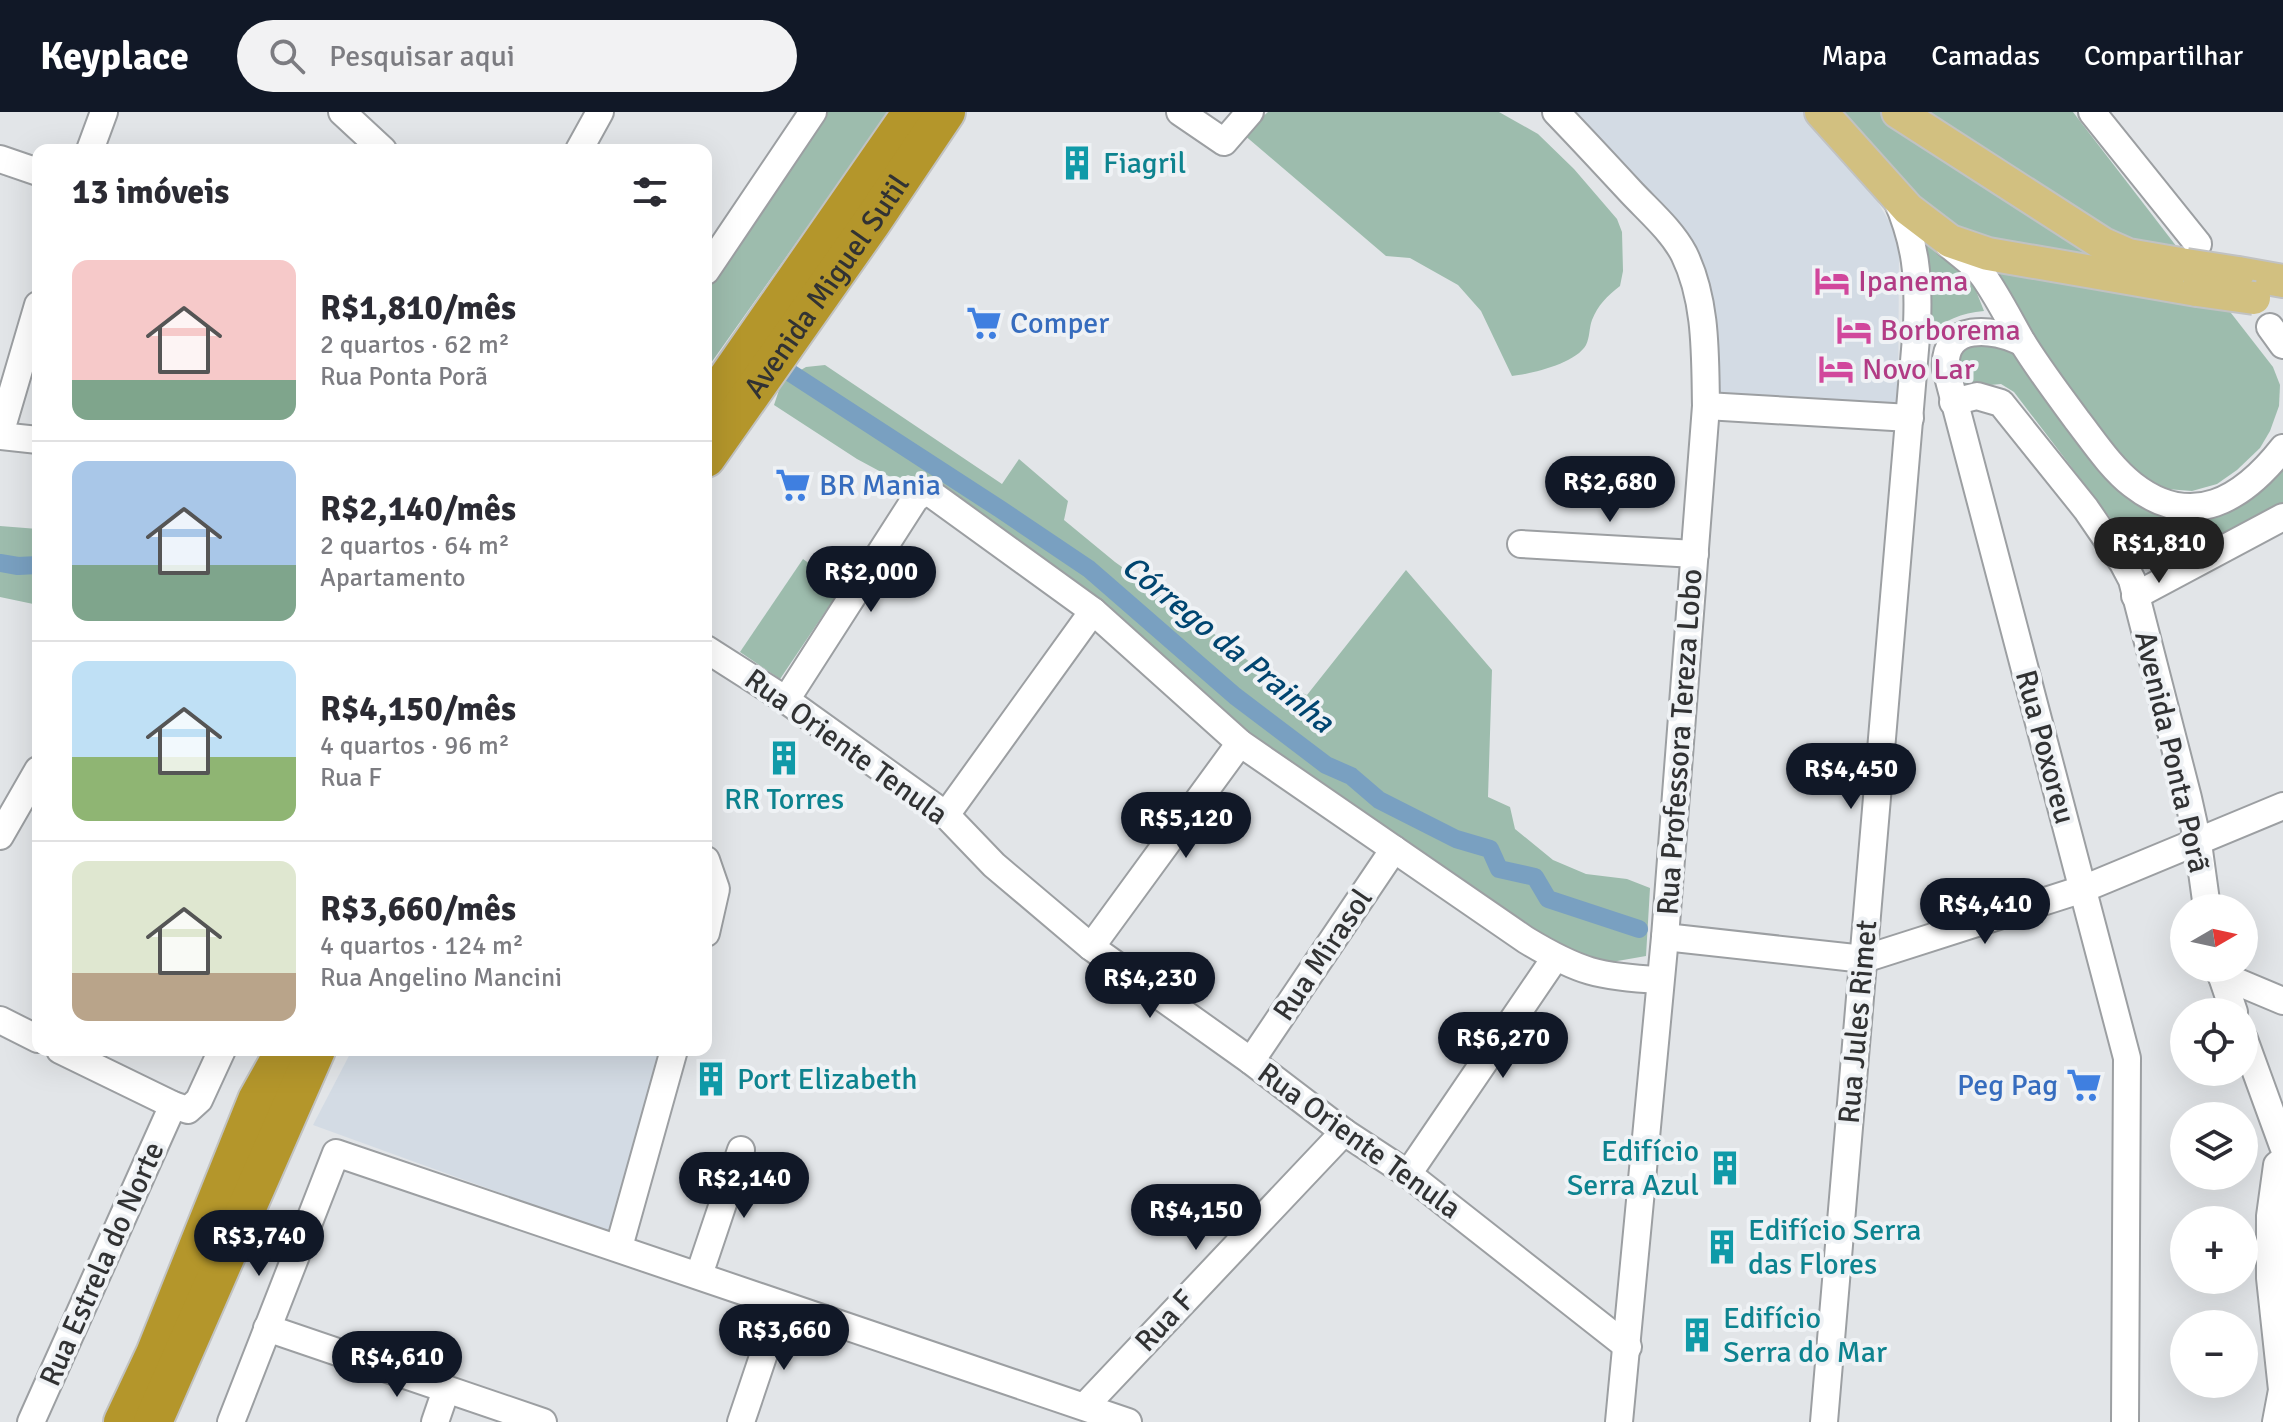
<!DOCTYPE html>
<html lang="pt">
<head>
<meta charset="utf-8">
<style>
  :root { --surface:#fff; --page:#f2f2f3; --text:#2b2b33; --muted:#7c7c81; --line:#e1e1e2; --accent:#111827 }
  body { margin:0; font-family:Signika,sans-serif; background:var(--page); color:var(--text); height:100vh; display:flex; flex-direction:column; font-size:30px; white-space:nowrap }
  * { box-sizing:border-box; margin:0 }
  p { font-size:26px; color:var(--muted) }
  .icon { flex:none; width:44px; height:44px; fill:none; stroke:currentColor; stroke-width:2; stroke-linecap:round; stroke-linejoin:round }
  .map { position:relative; flex:1; overflow:hidden }
  .side { position:absolute; left:32px; top:32px; width:680px; height:912px; display:flex; flex-direction:column; background:var(--surface); border-radius:16px; box-shadow:0 8px 32px #0002 }
  .side>* { flex:none }
  .needle { width:52px; rotate:81deg }
  .buttons { position:absolute; left:2170px; top:782px; display:grid; gap:16px }
  .buttons a { display:grid; place-items:center; width:88px; height:88px; border-radius:50%; background:var(--surface); box-shadow:0 8px 32px #0002; font-size:40px }
  .price { position:absolute; translate:-50% -68px; padding:0 18px; border-radius:28px; background:var(--accent); color:#fff; font-size:26px; line-height:52px; filter:drop-shadow(0 2px 4px #0008) }
  .price::after { content:''; position:absolute; left:50%; top:48px; width:24px; height:18px; margin-left:-12px; background:inherit; clip-path:polygon(0 0,100% 0,50% 100%) }
  .price.on { background:#222; color:#fff }
  ul { padding:0; list-style:none }
  li { display:flex; align-items:center; gap:24px; height:200px; padding:0 40px }
  li+li { border-top:2px solid var(--line) }
  li span { display:grid; place-items:center; flex:none; width:224px; height:160px; border-radius:16px; color:#555 }
  li>.icon { margin-inline-start:auto }
  span .icon { width:96px; height:96px; fill:#fffc; stroke-width:1 }
  li b { font-size:34px }
  h2 { display:flex; justify-content:space-between; align-items:center; height:96px; padding:0 40px; font-size:34px }
  header { display:flex; align-items:center; gap:48px; box-sizing:border-box; height:112px; padding:0 40px; background:var(--accent); color:#fff }
  header strong { font-size:38px }
  nav { display:flex; gap:44px; margin-inline-start:auto; font-size:28px }
  .search { width:560px; height:72px; background:var(--page); display:flex; align-items:center; gap:20px; box-sizing:border-box; padding:0 28px; border-radius:44px; color:var(--muted); font-size:30px }
  .map>svg:first-child { display:block }
</style>
</head>
<body>
<header>
<strong>Keyplace</strong>
<div class="search"><svg class="icon" aria-label="search" viewBox="0 0 24 24"><circle cx="10" cy="10" r="6"/><path d="M15 15l6 6"/></svg>Pesquisar aqui</div>
<nav><a>Mapa</a><a>Camadas</a><a>Compartilhar</a></nav>
</header>
<div class="map">
<svg width="2283" height="1310" viewBox="0 0 2283 1310">
  <rect width="100%" height="100%" fill="#e2e5e8"/>
  <g fill="#d3dbe4">
    <polygon points="1571,0 1807,0 1859,57 1895,120 1899,139 1898,300 1714,288 1699,154"/>
    <polygon points="352,938 663,938 613,1122 313,1013"/>
  </g>
  <g fill="#9dbcad">
    <polygon points="824,0 889,0 706,258 706,176"/>
    <path d="M1268 0H1499L1538 22 1574 57 1617 107 1622 120 1623 159 1620 174C1607 184 1598 193 1592 208 1589 216 1590 225 1586 233 1576 251 1532 262 1512 264L1481 199 1458 173 1410 146 1386 144 1243 22Z"/>
    <polygon points="1834,0 1887,0 2132,152 1974,126 1935,106"/>
    <polygon points="1921,0 2073,0 2180,139 2143,132 2114,122"/>
    <path d="M1919 127 1969 161 1984 199C1961 201 1945 208 1927 223Z"/>
    <polygon points="1986,150 2224,192 2273,255 2280,273 2279,294 2270,319 2260,336 2237,358 2217,372 2192,379 2167,377 2138,365 2090,319"/>
    <path d="M2007 227 2173 402 2283 355V395L2193 441C2167 439 2144 431 2121 420L2014 280 2001 272 1959 276 1950 248 1963 234Z"/>
    <polygon points="825,253 1002,372 1019,347 1068,389 1064,408 1115,450 1199,510 1274,569 1307,583 1406,458 1492,558 1488,685 1510,695 1515,717 1553,748 1586,762 1627,767 1650,776 1646,844 1606,851 1542,829 1272,642 939,374 908,363 896,368 857,347 774,293 782,269 806,255"/>
    <polygon points="0,414 38,417 38,493 0,485"/>
    <polygon points="803,447 842,475 780,567 740,540"/>
  </g>
  <g fill="none" stroke-linecap="round" stroke-linejoin="round">
    <g stroke="#79a0c1" stroke-width="18">
      <polyline points="786,258 1000,397 1089,457 1235,584 1326,653 1351,664 1379,688 1456,727 1490,737 1499,757 1535,765 1548,787 1639,817"/>
      <polyline points="0,451 18,454 38,453"/>
    </g>
    <g stroke="#9c9fa2" stroke-width="30">
      <g id="minor">
        <polyline points="342,0 383,38"/>
        <polyline points="1180,0 1224,30 1250,0"/>
        <path d="M1556 0C1582 27 1607 54 1632 81 1650 100 1672 119 1684 142 1707 189 1705 244 1706 294L1665 825 1619 1310"/>
        <polyline points="2092,0 2198,132"/>
        <polyline points="90,38 104,0"/>
        <polyline points="579,38 600,0"/>
        <polyline points="0,47 38,60"/>
        <path d="M1948 132C1960 143 1975 152 1984 165 1998 185 2009 207 2021 228 2038 256 2058 282 2077 308 2094 330 2111 356 2133 373 2192 419 2243 387 2283 336"/>
        <polyline points="706,159 813,0"/>
        <polyline points="2270,215 2283,233"/>
        <path d="M2022 230C1994 216 1942 210 1946 257L2127 946 2125 1310"/>
        <polyline points="1953,290 1977,284 2001,291 2086,397 2123,451 2132,468 2188,686 2198,731 2207,796"/>
        <polyline points="1706,294 1910,306"/>
        <polyline points="0,322 38,193"/>
        <polyline points="0,324 38,328"/>
        <polyline points="1521,432 1695,442"/>
        <polyline points="2135,484 2283,405"/>
        <polyline points="706,537 786,588 946,703 994,753 1091,835 1251,949 1344,1020 1408,1062 1628,1235"/>
        <path d="M786 588 915 387 923 381H930L1093 499 1240 631 1526 828C1579 860 1599 865 1660 868"/>
        <polyline points="946,703 1093,499"/>
        <polyline points="0,724 38,658"/>
        <polyline points="706,748 716,777 706,821"/>
        <polyline points="1665,825 1864,847 2083,777 2283,694"/>
        <polyline points="1091,835 1240,631"/>
        <polyline points="2219,856 2234,900"/>
        <polyline points="2221,863 2283,889"/>
        <polyline points="0,908 38,927"/>
        <polyline points="2244,927 2283,1034"/>
        <polyline points="60,938 173,993 188,998 199,988 222,938"/>
        <polyline points="1251,949 1394,737"/>
        <polyline points="1408,1062 1555,846"/>
        <polyline points="619,1135 674,938"/>
        <polyline points="699,1163 741,1038"/>
        <polyline points="267,1216 543,1310"/>
        <polyline points="1085,1294 1344,1020"/>
        <polyline points="31,1310 173,993"/>
        <polyline points="231,1310 336,1041 1128,1310"/>
        <polyline points="435,1310 446,1278"/>
        <polyline points="741,1310 780,1194"/>
        <path d="M1824 1310 1917 214C1919 165 1916 131 1896 86"/>
        <polyline points="2276,1310 2282,1278 2270,1166 2270,1104 2277,1053 2283,1048"/>
      </g>
    </g>
    <g stroke="#c1c2c2" stroke-width="36">
      <g id="major">
        <polyline points="1821,0 1908,97 1950,129 1988,142 2197,178"/>
        <polyline points="1898,0 2103,132 2128,143 2186,153"/>
        <polyline points="2238,161 2283,169"/>
      </g>
    </g>
    <g stroke="#c1c2c2" stroke-width="42">
      <g id="highway">
        <polyline points="706,297 912,0"/>
        <path id="s1" d="M706 346 872 110 946 0"/>
        <polyline points="123,1310 155,1242 257,988 285,938"/>
        <polyline points="153,1310 316,938"/>
      </g>
    </g>
    <use href="#minor" stroke="#fff" stroke-width="26"/>
    <use href="#major" stroke="#d2c080" stroke-width="32"/>
    <use href="#highway" stroke="#b4962b" stroke-width="38"/>
    <g stroke="#c1c2c2" stroke-width="36" stroke-linecap="butt">
      <g id="major-bridge">
        <polyline points="2186,153 2238,161"/>
        <polyline points="2197,178 2254,186"/>
      </g>
    </g>
    <use href="#major-bridge" stroke="#d2c080" stroke-width="32"/>
  </g>
  <defs>
    <g id="building-bare" transform="scale(2.76)"><path d="M-4-6H4V6H1V3H-1V6H-4ZM-2.5-4.3h1.7v1.8h-1.7ZM.8-4.3h1.7v1.8H.8ZM-2.5-1h1.7V.8h-1.7ZM.8-1h1.7V.8H.8Z" fill="#0f9aa8" stroke="#eff2f5" stroke-width="2.5" paint-order="stroke"/></g>
    <g id="hotel-bare" transform="scale(2.76)"><path d="M-6-4.5h1.5V1H6V5H4.5V3h-9V5H-6ZM-4 0a1.8 1.8 0 1 1 3.6 0ZM.5 0V-2.5h3Q6-2.5 6 0Z" fill="#d1479c" stroke="#eff2f5" stroke-width="2.5" paint-order="stroke"/></g>
    <g id="supermarket-bare" transform="scale(2.76)"><path d="M-6-5.5h2.5l.6 2H6L4.5 2H-2.5L-4.4-4H-6ZM-1.5 3.2a1.3 1.3 0 1 0 .1 0ZM3 3.2a1.3 1.3 0 1 0 .1 0Z" fill="#3f7fe0" stroke="#eff2f5" stroke-width="2.5" paint-order="stroke"/></g>
  </defs>
  <g fill-rule="evenodd">
    <use href="#building-bare" x="1077" y="51"/>
    <use href="#hotel-bare" x="1832" y="169"/>
    <use href="#supermarket-bare" x="984" y="211"/>
    <use href="#hotel-bare" x="1854" y="218"/>
    <use href="#hotel-bare" x="1836" y="257"/>
    <use href="#supermarket-bare" x="793" y="373"/>
    <use href="#building-bare" x="784" y="646"/>
    <use href="#building-bare" x="711" y="967"/>
    <use href="#supermarket-bare" x="2084" y="973"/>
    <use href="#building-bare" x="1725" y="1056"/>
    <use href="#building-bare" x="1722" y="1135"/>
    <use href="#building-bare" x="1697" y="1223"/>
  </g>
  <g text-anchor="middle" dominant-baseline="central" stroke-width="8" stroke-linejoin="round" paint-order="stroke">
    <g font-size="30" fill="#0d838f" stroke="#eff2f5" text-anchor="start">
      <text x="1103" y="51">Fiagril</text>
      <text x="784" y="687" text-anchor="middle">RR Torres</text>
      <text x="737" y="967">Port Elizabeth</text>
      <text x="1699" y="1039" text-anchor="end">Edifício<tspan x="1699" dy="34">Serra Azul</tspan></text>
      <text x="1748" y="1118">Edifício Serra<tspan x="1748" dy="34">das Flores</tspan></text>
      <text x="1723" y="1206">Edifício<tspan x="1723" dy="34">Serra do Mar</tspan></text>
    </g>
    <g font-size="30" fill="#b23c85" stroke="#eff2f5" text-anchor="start">
      <text x="1858" y="169">Ipanema</text>
      <text x="1880" y="218">Borborema</text>
      <text x="1862" y="257">Novo Lar</text>
    </g>
    <g font-size="30" fill="#313233" stroke="#eff2f5">
      <text stroke="none"><textPath href="#s1" startOffset="210">Avenida Miguel Sutil</textPath></text>
      <text transform="translate(1680 630) rotate(-86)">Rua Professora Tereza Lobo</text>
      <text transform="translate(846 635) rotate(36)">Rua Oriente Tenula</text>
      <text transform="translate(2045 635) rotate(75)">Rua Poxoreu</text>
      <text transform="translate(2172 640) rotate(77)">Avenida Ponta Porã</text>
      <text transform="translate(1323 843) rotate(-56)">Rua Mirasol</text>
      <text transform="translate(1858 910) rotate(-85)">Rua Jules Rimet</text>
      <text transform="translate(1359 1029) rotate(36)">Rua Oriente Tenula</text>
      <text transform="translate(102 1152) rotate(-66)">Rua Estrela do Norte</text>
      <text transform="translate(1165 1209) rotate(-47)">Rua F</text>
    </g>
    <g font-size="30" fill="#366cbe" stroke="#eff2f5" text-anchor="start">
      <text x="1010" y="211">Comper</text>
      <text x="819" y="373">BR Mania</text>
      <text x="2058" y="973" text-anchor="end">Peg Pag</text>
    </g>
    <g font-size="32" font-style="italic" fill="#004570" stroke="#eff2f5">
      <text transform="translate(1228 532) rotate(39)">Córrego da Prainha</text>
    </g>
  </g>
</svg>
<div class="buttons">
<a><svg class="needle" viewBox="-14 -14 28 28"><path d="M0-13l5 13h-10z" fill="#e53935"/><path d="M0 13l5-13h-10z" fill="#7c7c81"/></svg></a>
<a><svg class="icon" aria-label="locate" viewBox="0 0 24 24"><circle cx="12" cy="12" r="6"/><path d="M12 2v4M12 18v4M2 12h4M18 12h4"/></svg></a>
<a><svg class="icon" aria-label="layers" viewBox="0 0 24 24"><path d="M12 4l9 5-9 5-9-5zM3 14l9 5 9-5"/></svg></a>
<a>+</a>
<a>−</a>
</div>
<b class="price" style="left:1610px;top:412px">R$2,680</b>
<b class="price on" style="left:2159px;top:473px">R$1,810</b>
<b class="price" style="left:871px;top:502px">R$2,000</b>
<b class="price" style="left:1851px;top:699px">R$4,450</b>
<b class="price" style="left:1186px;top:748px">R$5,120</b>
<b class="price" style="left:1985px;top:834px">R$4,410</b>
<b class="price" style="left:1150px;top:908px">R$4,230</b>
<b class="price" style="left:1503px;top:968px">R$6,270</b>
<b class="price" style="left:744px;top:1108px">R$2,140</b>
<b class="price" style="left:1196px;top:1140px">R$4,150</b>
<b class="price" style="left:259px;top:1166px">R$3,740</b>
<b class="price" style="left:784px;top:1260px">R$3,660</b>
<b class="price" style="left:397px;top:1287px">R$4,610</b>
<section class="side">
<h2>13 imóveis<svg class="icon" aria-label="filters" viewBox="0 0 24 24"><path d="M4 7h16M4 17h16"/><circle cx="9" cy="7" r="2"/><circle cx="15" cy="17" r="2"/></svg></h2>
<ul>
<li><span style="background:linear-gradient(#f6c9c9 75%,#7fa58c 0)"><svg class="icon" aria-label="home" viewBox="0 0 24 24"><path d="M3 11l9-7 9 7M6 9v11h12V9"/></svg></span><div><b>R$1,810/mês</b><p>2 quartos · 62 m²</p><p>Rua Ponta Porã</p></div></li>
<li><span style="background:linear-gradient(#a9c7e8 65%,#7fa58c 0)"><svg class="icon" aria-label="home" viewBox="0 0 24 24"><path d="M3 11l9-7 9 7M6 9v11h12V9"/></svg></span><div><b>R$2,140/mês</b><p>2 quartos · 64 m²</p><p>Apartamento</p></div></li>
<li><span style="background:linear-gradient(#bfe0f5 60%,#8fb573 0)"><svg class="icon" aria-label="home" viewBox="0 0 24 24"><path d="M3 11l9-7 9 7M6 9v11h12V9"/></svg></span><div><b>R$4,150/mês</b><p>4 quartos · 96 m²</p><p>Rua F</p></div></li>
<li><span style="background:linear-gradient(#dfe7d0 70%,#b9a48a 0)"><svg class="icon" aria-label="home" viewBox="0 0 24 24"><path d="M3 11l9-7 9 7M6 9v11h12V9"/></svg></span><div><b>R$3,660/mês</b><p>4 quartos · 124 m²</p><p>Rua Angelino Mancini</p></div></li>
</ul>
</section>
</div>
</body>
</html>
